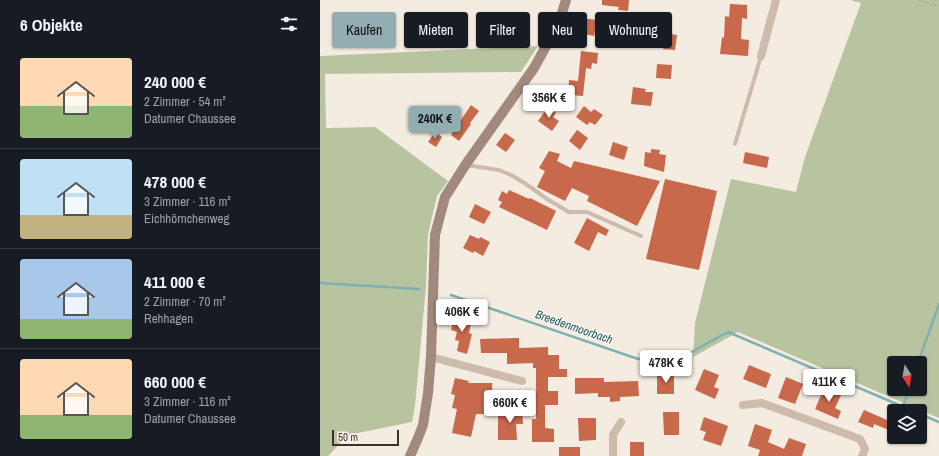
<!DOCTYPE html>
<html lang="de">
<head>
<meta charset="utf-8">
<style>
  :root { --surface:#171b24; --page:#20242c; --text:#f1f3f6; --muted:#9ea1a6; --line:#363941; --accent:#92aeb2 }
  body { margin:0; font-family:"Archivo Narrow",sans-serif; background:var(--page); color:var(--text); height:100vh; display:flex; flex-direction:column; font-size:15px; white-space:nowrap }
  * { box-sizing:border-box; margin:0 }
  p { font-size:13px; color:var(--muted) }
  .icon { flex:none; width:22px; height:22px; fill:none; stroke:currentColor; stroke-width:2; stroke-linecap:round; stroke-linejoin:round }
  .map { position:relative; flex:1; overflow:hidden }
  .panel { display:flex; flex-direction:column; background:var(--surface); width:320px }
  .panel>* { flex:none }
  .top-card { position:absolute; left:12px; top:12px; width:380px; height:36px; display:flex; gap:8px }
  .needle { width:26px; rotate:169deg }
  .controls { position:absolute; left:567px; top:356px; display:grid; gap:8px }
  .controls a { display:grid; place-items:center; width:40px; height:40px; border-radius:4px; background:var(--surface); box-shadow:0 1px 3px #0004; font-size:20px }
  .scale { position:absolute; left:12px; bottom:10px; width:67px; box-sizing:border-box; padding-left:4px; border:2px solid #3b302b; border-top:0; font-size:11px; line-height:14px; white-space:nowrap; color:#3b302b; -webkit-text-stroke:3px #fbf5ee; paint-order:stroke }
  .price { position:absolute; translate:-50% -34px; padding:0 9px; border-radius:4px; background:#fff; color:#222; font-size:13px; line-height:26px; filter:drop-shadow(0 1px 2px #0008) }
  .price::after { content:''; position:absolute; left:50%; top:24px; width:12px; height:9px; margin-left:-6px; background:inherit; clip-path:polygon(0 0,100% 0,50% 100%) }
  .price.selected { background:var(--accent); color:#111 }
  ul { padding:0; list-style:none }
  li { display:flex; align-items:center; gap:12px; height:100px; padding:0 20px }
  li+li { border-top:1px solid var(--line) }
  li span { display:grid; place-items:center; flex:none; width:112px; height:80px; border-radius:4px; color:#555 }
  li>.icon { margin-inline-start:auto }
  span .icon { width:48px; height:48px; fill:#fffc; stroke-width:1 }
  li b { font-size:17px }
  h2 { display:flex; justify-content:space-between; align-items:center; height:48px; padding:0 20px; font-size:17px }
  .tag { padding:0 14px; border-radius:4px; background:var(--surface); box-shadow:0 1px 3px #0004; font-size:14px; line-height:36px }
  .tag.selected { background:var(--accent); color:#111 }
  main { display:flex; flex:1; min-height:0 }
  .map>svg:first-child { display:block }
</style>
</head>
<body>
<main>
<section class="panel">
<h2>6 Objekte<svg class="icon" aria-label="filters" viewBox="0 0 24 24"><path d="M4 7h16M4 17h16"/><circle cx="9" cy="7" r="2"/><circle cx="15" cy="17" r="2"/></svg></h2>
<ul>
<li><span style="background:linear-gradient(#ffd9b3 60%,#8fb573 0)"><svg class="icon" aria-label="home" viewBox="0 0 24 24"><path d="M3 11l9-7 9 7M6 9v11h12V9"/></svg></span><div><b>240 000 €</b><p>2 Zimmer · 54 m²</p><p>Datumer Chaussee</p></div></li>
<li><span style="background:linear-gradient(#bfe0f5 70%,#c2b280 0)"><svg class="icon" aria-label="home" viewBox="0 0 24 24"><path d="M3 11l9-7 9 7M6 9v11h12V9"/></svg></span><div><b>478 000 €</b><p>3 Zimmer · 116 m²</p><p>Eichhörnchenweg</p></div></li>
<li><span style="background:linear-gradient(#a9c7e8 75%,#8fb573 0)"><svg class="icon" aria-label="home" viewBox="0 0 24 24"><path d="M3 11l9-7 9 7M6 9v11h12V9"/></svg></span><div><b>411 000 €</b><p>2 Zimmer · 70 m²</p><p>Rehhagen</p></div></li>
<li><span style="background:linear-gradient(#ffd9b3 70%,#8fb573 0)"><svg class="icon" aria-label="home" viewBox="0 0 24 24"><path d="M3 11l9-7 9 7M6 9v11h12V9"/></svg></span><div><b>660 000 €</b><p>3 Zimmer · 116 m²</p><p>Datumer Chaussee</p></div></li>
</ul>
</section>
<div class="map">
<svg width="619" height="456" viewBox="0 0 619 456">
  <rect width="100%" height="100%" fill="#f4ebe1"/>
  <g fill="#b8c4a0" fill-rule="evenodd">
    <path d="M530 0H619V418L418 332 373 357 375 323 411 179 476 192 485 157 541 3ZM574 363H600V389H574Z"/>
    <polygon points="218,46 201,72 5,74 6,128 55,127 128,181 117,196 108,234 106,286 95,406 92,422 28,435 8,456 0,456 0,56"/>
  </g>
  <g fill="none" stroke-linecap="round" stroke-linejoin="round">
    <g stroke="#7fb0b2" stroke-width="2.5">
      <polyline points="0,283 99,289"/>
      <polyline points="131,295 318,359 368,354 408,332 593,411"/>
      <polyline points="598,363 619,304"/>
      <polyline points="583,406 589,389"/>
      <polyline points="600,414 619,422"/>
    </g>
  </g>
  <g fill="#c8694b">
    <polygon points="282,0 309,0 308,11 298,10 299,7 282,5"/>
    <polygon points="410,4 427,5 427,19 422,18 421,39 429,40 428,56 400,54 402,37 404,38 405,16 409,17"/>
    <polygon points="262,18 277,20 274,36 264,34 265,31 260,31"/>
    <polygon points="300,25 318,26 317,41 299,40 300,37 292,36 293,26 300,26"/>
    <polygon points="345,33 357,35 355,50 343,49"/>
    <polygon points="261,51 278,53 277,64 272,63 271,69 266,68 263,96 248,95 249,80 258,81"/>
    <polygon points="337,64 352,65 351,79 336,78"/>
    <polygon points="313,87 326,89 325,92 333,92 331,106 311,104"/>
    <polygon points="151,105 159,111 150,123 151,124 139,141 131,135"/>
    <polygon points="264,106 271,112 274,109 283,115 275,125 270,122 267,125 256,117"/>
    <polygon points="228,107 236,113 233,117 239,121 232,131 218,121"/>
    <polygon points="257,130 268,138 260,150 249,141"/>
    <polygon points="115,132 122,137 116,147 108,142"/>
    <polygon points="185,133 195,140 186,152 176,145"/>
    <polygon points="293,142 308,147 304,160 289,155"/>
    <polygon points="331,149 340,150 339,154 346,155 344,172 324,166 325,152 331,153"/>
    <polygon points="229,151 240,154 237,161 251,168 254,161 340,181 317,226 267,201 269,196 252,188 245,201 217,187 225,171 219,168"/>
    <polygon points="425,152 449,157 447,168 423,163"/>
    <polygon points="345,179 397,191 379,270 326,259"/>
    <polygon points="189,190 209,199 210,198 236,211 227,230 179,207 182,202 178,200 182,191 187,194"/>
    <polygon points="155,204 171,212 164,224 149,217"/>
    <polygon points="267,218 289,230 286,236 278,232 269,251 254,243"/>
    <polygon points="150,235 159,239 160,237 170,242 163,256 154,251 153,253 143,248"/>
    <polygon points="135,314 147,317 146,322 151,324 149,333 152,334 147,354 137,351 139,341 135,340 137,332 131,330"/>
    <polygon points="199,338 199,348 228,347 228,355 239,355 239,369 247,369 247,377 228,377 228,391 238,391 238,405 225,405 225,428 234,429 234,442 212,442 212,419 216,419 216,402 212,402 212,394 216,394 216,368 213,368 213,363 187,364 187,353 161,353 160,339"/>
    <polygon points="429,365 451,374 446,388 423,379"/>
    <polygon points="384,369 399,375 394,387 399,389 395,399 375,390"/>
    <rect x="337" y="374" width="17" height="20"/>
    <polygon points="466,377 483,384 475,404 458,398"/>
    <polygon points="135,378 149,381 148,383 172,383 173,414 156,414 151,437 132,433 137,409 132,408 135,395 131,394"/>
    <polygon points="255,378 284,378 284,382 318,381 319,396 300,397 300,401 290,402 290,397 278,397 278,393 255,394"/>
    <polygon points="504,388 521,395 515,408 521,411 518,419 495,409"/>
    <polygon points="574,404 574,432 554,424 553,428 538,422 544,410 567,420"/>
    <polygon points="202,407 203,424 196,424 197,440 178,440 178,414 191,413 191,408"/>
    <polygon points="343,412 359,412 359,435 344,435"/>
    <polygon points="384,417 408,426 401,446 383,440 386,432 380,430"/>
    <polygon points="258,418 276,418 276,440 259,441"/>
    <polygon points="435,424 452,430 448,442 464,449 469,438 486,444 482,456 438,456 440,450 428,446"/>
    <rect x="310" y="442" width="14" height="14"/>
    <rect x="239" y="447" width="21" height="9"/>
  </g>
  <g fill="none" stroke-linecap="round" stroke-linejoin="round">
    <polyline stroke="#b9a596" stroke-width="1.5" stroke-dasharray="2 2" stroke-linecap="butt" points="599,0 603,2 619,6"/>
    <g stroke="#cdbbac" stroke-width="4">
      <polyline points="415,144 441,56"/>
      <polyline points="146,165 179,170 191,175 206,184 227,199 249,212 267,212 321,236"/>
    </g>
    <g stroke="#cdbbac" stroke-width="8">
      <polyline points="441,56 456,0"/>
      <polyline points="111,357 202,381"/>
      <polyline points="423,405 442,403 540,439 545,449 542,456"/>
      <polyline points="293,456 293,435 301,422"/>
    </g>
    <polyline stroke="#a18a7d" stroke-width="10" points="90,456 98,438 103,425 108,393 111,357 115,235 125,197 146,164 214,68 230,39 241,16 246,0"/>
  </g>
  <g text-anchor="middle" dominant-baseline="central" stroke-width="3" stroke-linejoin="round" paint-order="stroke">
    <g font-size="12" font-style="italic" fill="#1f5a5e" stroke="#fbf5ee">
      <text transform="translate(254 327) rotate(19)">Breedenmoorbach</text>
    </g>
  </g>
</svg>
<div class="controls">
<a><svg class="needle" viewBox="-14 -14 28 28"><path d="M0-13l5 13h-10z" fill="#e53935"/><path d="M0 13l5-13h-10z" fill="#9ea1a6"/></svg></a>
<a><svg class="icon" aria-label="layers" viewBox="0 0 24 24"><path d="M12 4l9 5-9 5-9-5zM3 14l9 5 9-5"/></svg></a>
</div>
<div class="scale">50 m</div>
<b class="price" style="left:229px;top:119px">356K €</b>
<b class="price selected" style="left:115px;top:140px">240K €</b>
<b class="price" style="left:142px;top:333px">406K €</b>
<b class="price" style="left:346px;top:384px">478K €</b>
<b class="price" style="left:509px;top:403px">411K €</b>
<b class="price" style="left:190px;top:424px">660K €</b>
<div class="top-card">
<a class="tag selected">Kaufen</a>
<a class="tag">Mieten</a>
<a class="tag">Filter</a>
<a class="tag">Neu</a>
<a class="tag">Wohnung</a>
</div>
</div>
</main>
</body>
</html>
